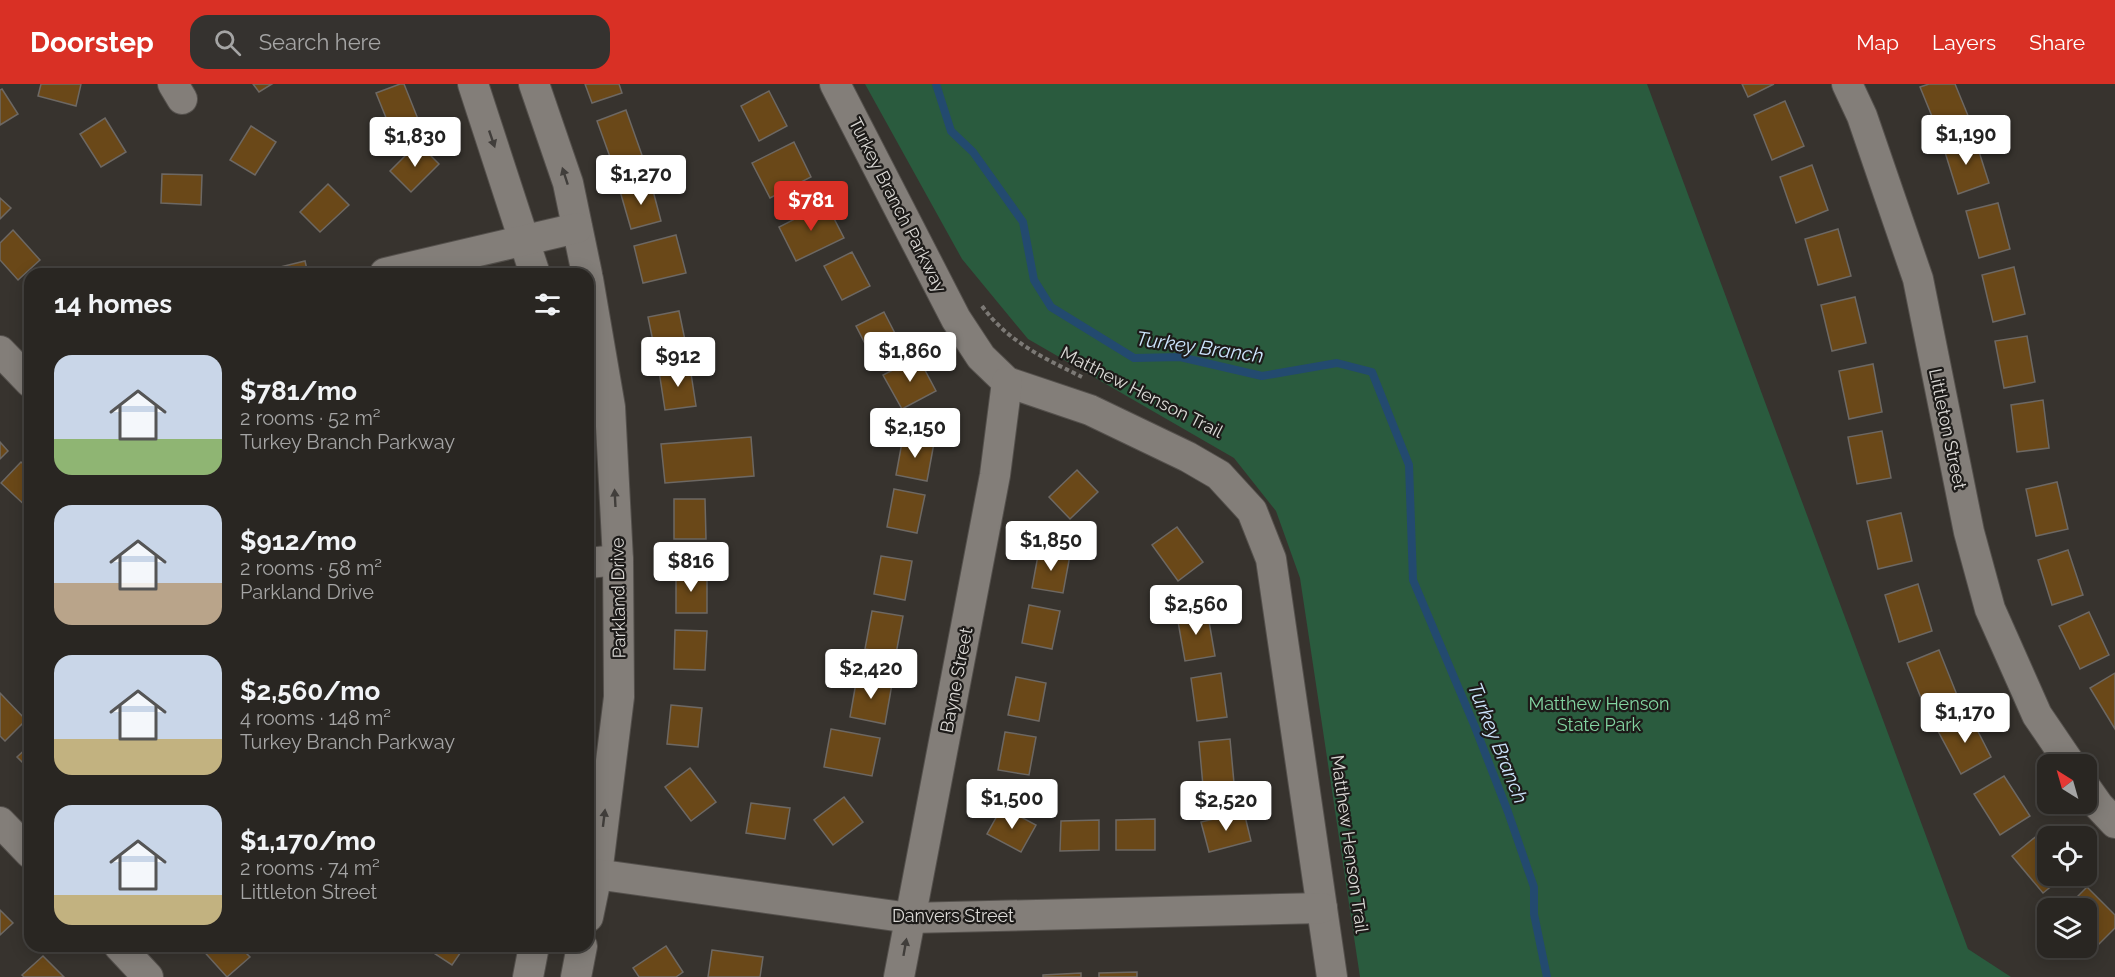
<!DOCTYPE html>
<html lang="en">
<head>
<meta charset="utf-8">
<style>
  :root { --surface:#292622; --page:#35322f; --text:#f1f3f6; --muted:#a5a5a5; --line:#454340; --accent:#d93025 }
  body { margin:0; font-family:Raleway,sans-serif; background:var(--page); color:var(--text); height:100vh; display:flex; flex-direction:column; font-size:22px; white-space:nowrap }
  * { box-sizing:border-box; margin:0 }
  p { font-size:20px; color:var(--muted) }
  .icon { flex:none; width:33px; height:33px; fill:none; stroke:currentColor; stroke-width:2; stroke-linecap:round; stroke-linejoin:round }
  .map { position:relative; flex:1; overflow:hidden }
  .panel { position:absolute; left:24px; top:184px; width:570px; height:684px; display:flex; flex-direction:column; background:var(--surface); border-radius:18px; box-shadow:0 3px 15px #0003,0 0 0 2px var(--line) }
  .panel>* { flex:none }
  .needle { width:39px; rotate:323deg }
  .controls { position:absolute; left:2037px; top:670px; display:grid; gap:12px }
  .controls a { display:grid; place-items:center; width:60px; height:60px; border-radius:12px; background:var(--surface); box-shadow:0 3px 15px #0003,0 0 0 2px var(--line); font-size:30px }
  .price { position:absolute; translate:-50% -51px; padding:0 14px; border-radius:6px; background:#fff; color:#222; font-size:20px; line-height:39px; filter:drop-shadow(0 2px 3px #0008) }
  .price::after { content:''; position:absolute; left:50%; top:36px; width:18px; height:14px; margin-left:-9px; background:inherit; clip-path:polygon(0 0,100% 0,50% 100%) }
  .price.active { background:var(--accent); color:#fff }
  ul { padding:0; list-style:none }
  li { display:flex; align-items:center; gap:18px; height:150px; padding:0 30px }
  li span { display:grid; place-items:center; flex:none; width:168px; height:120px; border-radius:18px; color:#555 }
  li>.icon { margin-inline-start:auto }
  span .icon { width:72px; height:72px; fill:#fffc; stroke-width:1 }
  li b { font-size:26px }
  h2 { display:flex; justify-content:space-between; align-items:center; height:72px; padding:0 30px; font-size:26px }
  header { display:flex; align-items:center; gap:36px; box-sizing:border-box; height:84px; padding:0 30px; background:var(--accent); color:#fff }
  header strong { font-size:28px }
  nav { display:flex; gap:33px; margin-inline-start:auto; font-size:21px }
  .search { width:420px; height:54px; background:var(--page); display:flex; align-items:center; gap:15px; box-sizing:border-box; padding:0 21px; border-radius:18px; color:var(--muted); font-size:22px }
  .map>svg:first-child { display:block }
</style>
</head>
<body>
<header>
<strong>Doorstep</strong>
<div class="search"><svg class="icon" aria-label="search" viewBox="0 0 24 24"><circle cx="10" cy="10" r="6"/><path d="M15 15l6 6"/></svg>Search here</div>
<nav><a>Map</a><a>Layers</a><a>Share</a></nav>
</header>
<div class="map">
<svg width="2115" height="893" viewBox="0 0 2115 893">
  <rect width="100%" height="100%" fill="#37332e"/>
  <polygon fill="#2a5b3e" points="865,0 1647,0 1968,865 2011,893 1360,893 1300,494 1276,427 1234,374 1028,255 962,175"/>
  <g fill="none" stroke-linecap="round" stroke-linejoin="round">
    <polyline stroke="#234a6f" stroke-width="8" points="936,0 951,47 973,68 1023,138 1034,196 1051,223 1134,274 1180,273 1262,292 1337,279 1372,288 1409,381 1413,496 1475,643 1508,728 1534,803 1534,830 1547,893"/>
  </g>
  <g fill="#6a4818" stroke="#6d6863" stroke-width="1.5">
    <polygon points="41,0 81,0 76,22 38,12"/>
    <polygon points="253,0 272,0 259,8"/>
    <polygon points="400,0 404,0 418,35 391,46 376,9"/>
    <polygon points="585,0 619,0 622,9 592,19"/>
    <polygon points="1742,0 1774,0 1748,13"/>
    <polygon points="1929,0 1955,0 1969,34 1938,47 1920,3"/>
    <polygon points="2,5 18,30 0,41 0,6"/>
    <polygon points="769,7 787,42 759,57 741,22"/>
    <polygon points="1785,17 1804,62 1772,76 1754,31"/>
    <polygon points="626,26 643,74 614,84 597,37"/>
    <polygon points="105,34 126,68 101,83 80,50"/>
    <polygon points="251,42 276,58 255,91 230,76"/>
    <polygon points="1975,55 1989,99 1958,110 1944,65"/>
    <polygon points="794,58 811,93 770,114 752,79"/>
    <polygon points="418,59 439,80 411,108 390,87"/>
    <polygon points="1812,81 1828,126 1796,139 1780,93"/>
    <polygon points="162,90 202,91 201,121 161,119"/>
    <polygon points="651,99 661,137 631,145 620,107"/>
    <polygon points="328,100 349,121 320,148 300,128"/>
    <polygon points="0,114 11,124 0,135"/>
    <polygon points="826,119 844,154 796,177 779,143"/>
    <polygon points="1998,119 2010,165 1979,174 1966,127"/>
    <polygon points="1838,145 1851,192 1818,201 1805,155"/>
    <polygon points="13,146 40,176 18,196 0,176 0,159"/>
    <polygon points="676,151 686,189 643,199 634,162"/>
    <polygon points="852,168 870,202 842,216 824,182"/>
    <polygon points="305,177 308,190 278,190 276,184"/>
    <polygon points="2014,183 2025,230 1993,238 1982,191"/>
    <polygon points="1855,213 1866,259 1832,267 1821,221"/>
    <polygon points="679,227 687,266 656,272 648,233"/>
    <polygon points="884,228 902,263 874,277 856,242"/>
    <polygon points="2027,252 2035,298 2004,304 1995,257"/>
    <polygon points="918,273 936,307 902,325 883,291"/>
    <polygon points="1873,280 1882,328 1849,335 1839,287"/>
    <polygon points="690,283 696,322 665,326 659,287"/>
    <polygon points="2043,316 2049,364 2017,368 2011,321"/>
    <polygon points="1882,347 1891,394 1857,400 1848,353"/>
    <polygon points="751,353 754,392 665,399 661,360"/>
    <polygon points="903,353 934,359 927,397 896,391"/>
    <polygon points="0,358 8,367 0,375"/>
    <polygon points="21,378 30,386 30,426 1,399"/>
    <polygon points="1077,386 1098,408 1070,435 1049,413"/>
    <polygon points="2057,398 2068,445 2036,452 2026,405"/>
    <polygon points="894,405 925,411 917,449 887,443"/>
    <polygon points="674,415 705,415 706,455 674,455"/>
    <polygon points="1901,429 1912,477 1878,485 1867,437"/>
    <polygon points="1177,443 1203,478 1178,497 1152,461"/>
    <polygon points="1039,466 1070,471 1063,509 1032,504"/>
    <polygon points="2068,466 2083,511 2052,521 2038,476"/>
    <polygon points="881,472 912,477 905,516 874,510"/>
    <rect x="676" y="490" width="31" height="39"/>
    <polygon points="1918,500 1932,547 1899,558 1885,511"/>
    <polygon points="1029,521 1060,527 1052,565 1022,559"/>
    <polygon points="1207,526 1215,572 1185,577 1177,532"/>
    <polygon points="872,527 903,532 896,570 865,565"/>
    <polygon points="2089,528 2109,571 2080,585 2059,542"/>
    <polygon points="675,546 707,547 705,586 674,585"/>
    <polygon points="1939,566 1957,611 1925,624 1907,579"/>
    <polygon points="1221,589 1227,633 1197,637 1191,594"/>
    <polygon points="2115,589 2115,645 2090,604"/>
    <polygon points="857,593 892,600 885,640 850,633"/>
    <polygon points="1016,593 1046,599 1039,637 1008,631"/>
    <polygon points="0,609 26,636 5,657 0,652"/>
    <polygon points="671,621 702,624 698,663 667,660"/>
    <polygon points="1969,630 1991,673 1961,690 1938,647"/>
    <polygon points="831,645 880,654 872,692 824,683"/>
    <polygon points="1005,648 1036,653 1029,691 998,686"/>
    <polygon points="1230,655 1234,699 1203,702 1199,658"/>
    <polygon points="30,661 30,686 17,673"/>
    <polygon points="690,684 716,718 691,737 665,703"/>
    <polygon points="2004,692 2030,732 2000,751 1974,710"/>
    <polygon points="844,713 863,738 833,761 814,736"/>
    <polygon points="751,719 790,724 785,755 746,749"/>
    <polygon points="1002,723 1036,741 1021,768 987,750"/>
    <polygon points="1244,728 1251,757 1209,768 1201,738"/>
    <polygon points="1155,735 1155,766 1116,766 1116,736"/>
    <polygon points="1099,736 1099,766 1060,767 1061,737"/>
    <polygon points="2039,750 2048,761 2048,792 2064,792 2043,809 2012,772"/>
    <polygon points="2087,803 2115,831 2115,844 2097,862 2086,851 2086,825 2065,825"/>
    <polygon points="0,826 13,839 0,851"/>
    <polygon points="199,862 239,862 250,873 227,893"/>
    <polygon points="423,862 465,862 452,881"/>
    <polygon points="666,862 683,888 676,893 639,893 633,884"/>
    <polygon points="712,866 763,873 760,893 708,893"/>
    <polygon points="43,872 64,893 24,893 22,891"/>
    <polygon points="1137,888 1137,893 1099,893 1099,889"/>
    <polygon points="1081,889 1081,893 1043,893 1043,891"/>
  </g>
  <g fill="none" stroke-linecap="round" stroke-linejoin="round">
    <g stroke="#54504c" stroke-width="32">
      <g id="minor">
        <polyline points="173,0 182,15"/>
        <polyline points="473,0 535,190"/>
        <polyline points="534,0 568,99 587,190"/>
        <polyline points="835,0 956,235 981,273 1007,298 1090,326 1188,373 1219,391 1252,427 1271,475 1332,893"/>
        <polyline points="1847,0 1862,32 1918,195 1969,448 1990,525 2037,631 2071,681"/>
        <polyline points="385,189 577,144"/>
        <polyline points="588,195 610,323 618,476 619,613 597,790 588,833"/>
        <polyline points="0,267 30,298"/>
        <polyline points="588,479 618,476"/>
        <polyline points="2086,704 2098,721 2115,739"/>
        <polyline points="0,738 30,769"/>
        <polyline points="588,789 910,834 1322,824"/>
        <polyline points="119,862 148,893"/>
        <polyline points="528,893 534,862"/>
        <polyline points="576,893 582,862"/>
        <polyline points="899,893 995,391 1007,298"/>
      </g>
    </g>
    <path stroke="#7c7975" stroke-width="4" stroke-dasharray="4.5 3" stroke-linecap="butt" d="M982 222C1008 258 1044 274 1082 293"/>
    <use href="#minor" stroke="#837e79" stroke-width="30"/>
  </g>
  <defs><path id="oneway-solid" d="M-6-.8H1V-3.2L6.5 0L1 3.2V.8H-6Z" transform="scale(1.5)"/></defs>
  <g fill="#413e3b">
    <use href="#oneway-solid" transform="translate(492 55) rotate(71)"/>
    <use href="#oneway-solid" transform="translate(565 92) rotate(-108)"/>
    <use href="#oneway-solid" transform="translate(615 414) rotate(-93)"/>
    <use href="#oneway-solid" transform="translate(604 734) rotate(-83)"/>
    <use href="#oneway-solid" transform="translate(905 863) rotate(-80)"/>
  </g>
  <g text-anchor="middle" dominant-baseline="central" stroke-width="4.5" stroke-linejoin="round" paint-order="stroke">
    <g font-size="18" fill="#dbd9d6" stroke="#1d1b19">
      <text transform="translate(898 121) rotate(63)">Turkey Branch Parkway</text>
      <text transform="translate(1142 308) rotate(27)">Matthew Henson Trail</text>
      <text transform="translate(1948 345) rotate(78)">Littleton Street</text>
      <text transform="translate(618 514) rotate(-91)">Parkland Drive</text>
      <text transform="translate(956 596) rotate(-79)">Bayne Street</text>
      <text transform="translate(1350 760) rotate(82)">Matthew Henson Trail</text>
      <text x="953" y="831">Danvers Street</text>
    </g>
    <g font-size="18" fill="#83d4a1" stroke="#1d1b19">
      <text x="1599" y="619">Matthew Henson<tspan x="1599" dy="21">State Park</tspan></text>
    </g>
    <g font-size="20" font-style="italic" fill="#cce4fd" stroke="#1d1b19">
      <text transform="translate(1200 263) rotate(8)">Turkey Branch</text>
      <text transform="translate(1498 659) rotate(68)">Turkey Branch</text>
    </g>
  </g>
</svg>
<div class="controls">
<a><svg class="needle" viewBox="-14 -14 28 28"><path d="M0-13l5 13h-10z" fill="#e53935"/><path d="M0 13l5-13h-10z" fill="#a5a5a5"/></svg></a>
<a><svg class="icon" aria-label="locate" viewBox="0 0 24 24"><circle cx="12" cy="12" r="6"/><path d="M12 2v4M12 18v4M2 12h4M18 12h4"/></svg></a>
<a><svg class="icon" aria-label="layers" viewBox="0 0 24 24"><path d="M12 4l9 5-9 5-9-5zM3 14l9 5 9-5"/></svg></a>
</div>
<b class="price" style="left:1966px;top:82px">$1,190</b>
<b class="price" style="left:415px;top:84px">$1,830</b>
<b class="price" style="left:641px;top:122px">$1,270</b>
<b class="price active" style="left:811px;top:148px">$781</b>
<b class="price" style="left:910px;top:299px">$1,860</b>
<b class="price" style="left:678px;top:304px">$912</b>
<b class="price" style="left:915px;top:375px">$2,150</b>
<b class="price" style="left:1051px;top:488px">$1,850</b>
<b class="price" style="left:691px;top:509px">$816</b>
<b class="price" style="left:1196px;top:552px">$2,560</b>
<b class="price" style="left:871px;top:616px">$2,420</b>
<b class="price" style="left:1965px;top:660px">$1,170</b>
<b class="price" style="left:1012px;top:746px">$1,500</b>
<b class="price" style="left:1226px;top:748px">$2,520</b>
<section class="panel">
<h2>14 homes<svg class="icon" aria-label="filters" viewBox="0 0 24 24"><path d="M4 7h16M4 17h16"/><circle cx="9" cy="7" r="2"/><circle cx="15" cy="17" r="2"/></svg></h2>
<ul>
<li><span style="background:linear-gradient(#c9d6e8 70%,#8fb573 0)"><svg class="icon" aria-label="home" viewBox="0 0 24 24"><path d="M3 11l9-7 9 7M6 9v11h12V9"/></svg></span><div><b>$781/mo</b><p>2 rooms · 52 m²</p><p>Turkey Branch Parkway</p></div></li>
<li><span style="background:linear-gradient(#c9d6e8 65%,#b9a48a 0)"><svg class="icon" aria-label="home" viewBox="0 0 24 24"><path d="M3 11l9-7 9 7M6 9v11h12V9"/></svg></span><div><b>$912/mo</b><p>2 rooms · 58 m²</p><p>Parkland Drive</p></div></li>
<li><span style="background:linear-gradient(#c9d6e8 70%,#c2b280 0)"><svg class="icon" aria-label="home" viewBox="0 0 24 24"><path d="M3 11l9-7 9 7M6 9v11h12V9"/></svg></span><div><b>$2,560/mo</b><p>4 rooms · 148 m²</p><p>Turkey Branch Parkway</p></div></li>
<li><span style="background:linear-gradient(#c9d6e8 75%,#c2b280 0)"><svg class="icon" aria-label="home" viewBox="0 0 24 24"><path d="M3 11l9-7 9 7M6 9v11h12V9"/></svg></span><div><b>$1,170/mo</b><p>2 rooms · 74 m²</p><p>Littleton Street</p></div></li>
</ul>
</section>
</div>
</body>
</html>
